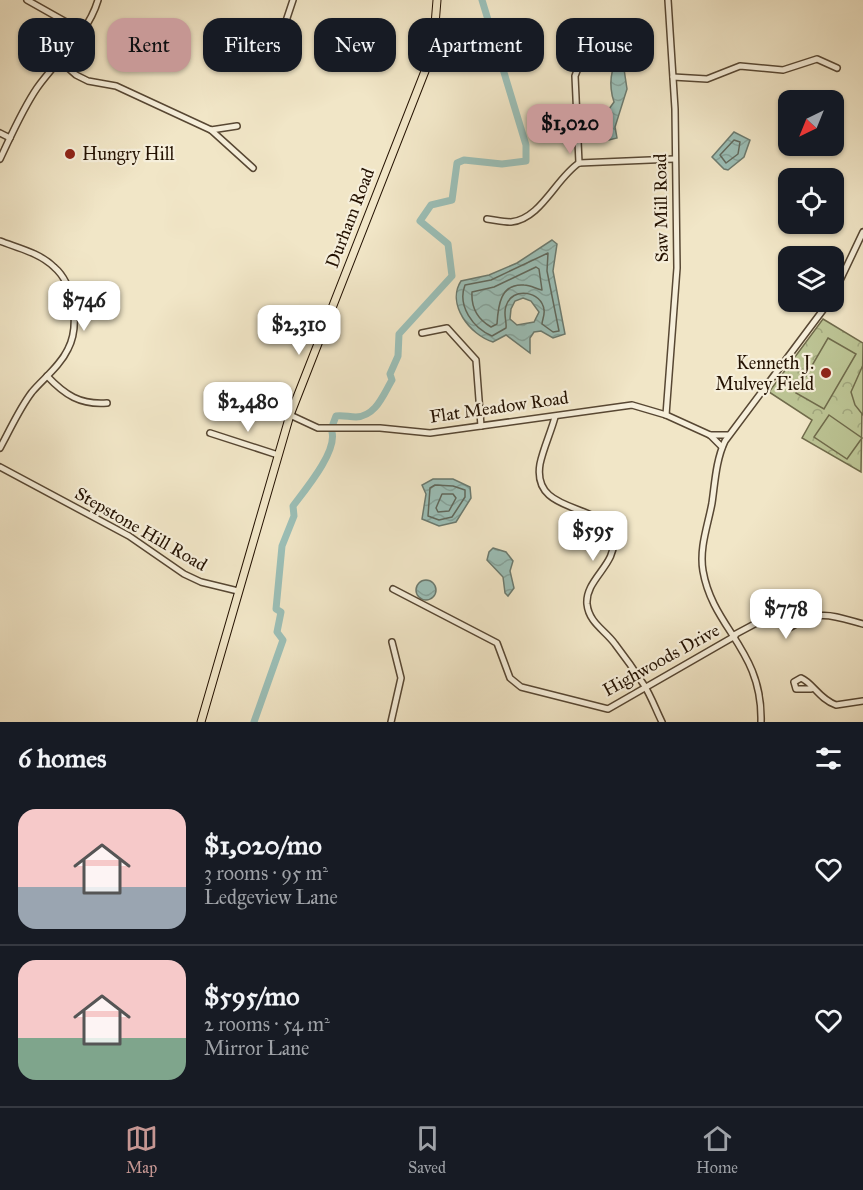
<!DOCTYPE html>
<html lang="en">
<head>
<meta charset="utf-8">
<style>
  :root { --surface:#171b24; --page:#242831; --text:#f1f3f6; --muted:#9ea1a6; --line:#363941; --accent:#c59692 }
  body { margin:0; font-family:"IM FELL Great Primer",serif; background:var(--page); color:var(--text); height:100vh; display:flex; flex-direction:column; font-size:22px; white-space:nowrap }
  * { box-sizing:border-box; margin:0 }
  p { font-size:20px; color:var(--muted) }
  .icon { flex:none; width:33px; height:33px; fill:none; stroke:currentColor; stroke-width:2; stroke-linecap:round; stroke-linejoin:round }
  .map { position:relative; height:722px; overflow:hidden }
  .details { display:flex; flex-direction:column; background:var(--surface); flex:1 }
  .details>* { flex:none }
  .guide { position:absolute; left:18px; top:18px; width:828px; height:54px; display:flex; gap:12px }
  .needle { width:39px; rotate:223deg }
  .tools { position:absolute; left:778px; top:90px; display:grid; gap:12px }
  .tools a { display:grid; place-items:center; width:66px; height:66px; border-radius:12px; background:var(--surface); box-shadow:0 2px 4px #0004; font-size:30px }
  .price { position:absolute; translate:-50% -51px; padding:0 14px; border-radius:12px; background:#fff; color:#222; font-size:20px; line-height:39px; filter:drop-shadow(0 2px 3px #0008) }
  .price::after { content:''; position:absolute; left:50%; top:36px; width:18px; height:14px; margin-left:-9px; background:inherit; clip-path:polygon(0 0,100% 0,50% 100%) }
  .price.selected { background:var(--accent); color:#111 }
  ul { padding:0; list-style:none }
  li { display:flex; align-items:center; gap:18px; height:150px; padding:0 18px }
  li+li { border-top:2px solid var(--line) }
  li span { display:grid; place-items:center; flex:none; width:168px; height:120px; border-radius:18px; color:#555 }
  li>.icon { margin-inline-start:auto }
  span .icon { width:72px; height:72px; fill:#fffc; stroke-width:1 }
  li b { font-size:26px }
  h2 { display:flex; justify-content:space-between; align-items:center; height:72px; padding:0 18px; font-size:26px }
  .tag { padding:0 21px; border-radius:18px; background:var(--surface); box-shadow:0 2px 4px #0004; font-size:21px; line-height:54px }
  .tag.selected { background:var(--accent); color:#111 }
  .dock { display:flex; justify-content:space-around; align-items:center; height:84px; border-top:2px solid var(--line); background:var(--surface); font-size:16px; color:var(--muted) }
  .dock a { display:grid; justify-items:center; gap:3px }
  .dock .selected { color:var(--accent) }
  .map>svg:first-child { display:block }
</style>
</head>
<body>
<div class="map">
<svg width="863" height="722" viewBox="0 0 863 722">
  <defs>
    <pattern id="park-crowns" width="20" height="18" patternUnits="userSpaceOnUse" patternTransform="scale(1.5)"><rect width="20" height="18" fill="#bcc494"/><path d="M2 6a3 3 0 1 1 6 0M12 15a3 3 0 1 1 6 0" fill="none" stroke="#a1a77e"/></pattern>
    <pattern id="water-waves" width="16" height="10" patternUnits="userSpaceOnUse" patternTransform="scale(1.5)"><rect width="16" height="10" fill="#9bbfb7"/><path d="M0 5q4-4 8 0t8 0" fill="none" stroke="#85a39c"/></pattern>
  </defs>
  <rect width="100%" height="100%" fill="#f1e6c7"/>
  <filter id="stains"><feTurbulence type="fractalNoise" baseFrequency=".00333" numOctaves="4"/><feColorMatrix values="0 0 0 0 .2 0 0 0 0 .09 0 0 0 0 .02 0 0 0 .5 -.17"/></filter>
  <radialGradient id="worn" r=".72"><stop offset=".6" stop-color="#630" stop-opacity="0"/><stop offset="1" stop-color="#630" stop-opacity=".3"/></radialGradient>
  <polygon fill="url(#park-crowns)" stroke="#706b4b" stroke-width="1.5" points="823,319 863,343 861,472 802,438 812,420 769,392"/>
  <g fill="#bcc494" stroke="#706b4b" stroke-width="1.5">
    <polygon points="828,338 856,354 824,409 796,393"/>
    <polygon points="863,365 863,415 855,405 851,392"/>
    <polygon points="829,415 862,438 847,459 814,437"/>
  </g>
  <g fill="url(#water-waves)" stroke="#6b7a6f" stroke-width="1.5" fill-rule="evenodd">
    <polygon points="625,24 631,30 631,40 627,44 620,39"/>
    <path d="M628 51 631 56 624 69 627 89 615 127 617 138 609 140 606 137 604 116 614 102C608 84 611 70 619 53Z"/>
    <polygon points="734,132 750,140 744,157 728,170 724,169 712,157"/>
    <path d="M552 240 557 244 553 271 565 334 553 338 541 331 534 332 530 338V353L506 335 493 342C470 335 446 304 461 281L489 275 517 263ZM523 298 531 301 539 312 534 322 517 325 510 319 511 309 515 301Z"/>
    <polygon points="433,479 453,479 470,487 471,498 456,522 439,526 422,519 426,494 422,485"/>
    <polygon points="493,548 506,552 513,561 510,571 514,588 508,596 505,593 503,577 487,560 489,552"/>
    <circle cx="426" cy="590" r="10"/>
  </g>
  <g fill="none" stroke-linecap="round" stroke-linejoin="round">
    <g stroke="#60685c" stroke-width="1.5">
      <polygon points="734,140 740,142 738,154 726,163 720,155"/>
      <path d="M548 253 547 271 559 331 553 332 542 324C542 320 545 315 544 310 542 291 512 286 506 306 503 314 507 322 506 328L492 336C473 328 457 306 465 285L491 280Z"/>
      <path d="M536 267 539 269 542 290C536 289 531 285 524 285 500 283 498 307 497 324L491 327C477 319 471 308 472 292L494 287Z"/>
      <polygon points="435,485 453,486 465,490 465,497 452,517 439,520 428,516 430,488"/>
      <polygon points="442,494 453,494 456,498 449,511 438,512 436,508"/>
    </g>
    <g stroke="#9bbfb7" stroke-width="7">
      <path d="M333 424 336 416C343 415 349 417 356 417 376 416 383 395 392 380L390 374 398 356 399 334 452 276 448 244 420 221 431 205 452 200 457 163 464 160 502 164 526 161V145L482 0"/>
      <path d="M254 722 283 640 277 632 281 612 276 609 282 546 294 516 293 506C305 490 337 452 332 432"/>
    </g>
    <g stroke="#574733" stroke-width="8">
      <g id="minor">
        <polyline points="27,0 82,31"/>
        <circle cx="280" cy="36" r="13"/>
        <polyline points="285,24 293,0"/>
        <polyline points="59,60 76,75 88,81 116,86 211,130 237,126"/>
        <polyline points="673,77 707,79 740,66 783,70 817,59 837,68"/>
        <polyline points="211,130 253,168"/>
        <polyline points="0,133 10,138"/>
        <path d="M0 159C11 136 22 110 37 88 57 60 88 34 98 0"/>
        <polyline points="579,163 575,76 580,63"/>
        <path d="M487 219C495 220 504 222 511 222 541 219 556 178 579 163L674 159"/>
        <path d="M0 241C18 248 40 253 54 267 74 284 80 326 68 349 60 366 44 378 32 392 19 409 10 430 0 448"/>
        <polyline points="834,293 863,232"/>
        <polyline points="422,333 447,328 476,360 481,426"/>
        <path d="M47 376C65 395 80 405 107 403"/>
        <polyline points="290,415 318,428 380,428 430,433 632,405 666,415 710,435 722,447"/>
        <polyline points="666,415 677,268 675,109 668,0"/>
        <path d="M555 417C551 432 543 449 540 464 531 517 607 501 613 538 618 564 585 579 587 604 589 623 605 630 615 644 625 657 635 671 644 685 651 696 656 710 662 722"/>
        <polyline points="210,433 278,455"/>
        <polyline points="710,435 728,435"/>
        <polyline points="0,467 129,536 184,574 201,582 238,591"/>
        <polyline points="393,589 497,643 510,678 521,687 608,709 735,636"/>
        <path d="M778 623 789 628C820 609 830 615 863 624"/>
        <polyline points="734,635 762,620 795,623"/>
        <path d="M811 689H796L794 682 801 678C813 683 819 699 836 705L863 701"/>
        <polyline points="391,722 401,678 392,642"/>
        <path d="M761 722C763 650 713 629 703 571 699 548 708 525 712 503 715 482 716 460 725 441L829 302"/>
      </g>
    </g>
    <g stroke="#241202" stroke-width="9">
      <polyline id="major" points="201,722 290,415 427,66 434,37 437,0"/>
    </g>
    <use href="#minor" stroke="#f6efdb" stroke-width="5"/>
    <use href="#major" stroke="#f1e6c7" stroke-width="7"/>
  </g>
  <g fill="#8f2418" stroke="#f6efdb" stroke-width="2">
    <circle cx="70" cy="154" r="6"/>
    <circle cx="826" cy="373" r="6"/>
  </g>
  <g text-anchor="middle" dominant-baseline="central" stroke-width="4.5" stroke-linejoin="round" paint-order="stroke">
    <g font-size="18" fill="#241202" stroke="#f6efdb" text-anchor="start">
      <text x="82" y="154">Hungry Hill</text>
      <text x="814" y="363" text-anchor="end">Kenneth J.<tspan x="814" dy="21">Mulvey Field</tspan></text>
    </g>
    <g font-size="18" fill="#241202" stroke="#f6efdb">
      <text transform="translate(661 208) rotate(-91)">Saw Mill Road</text>
      <text transform="translate(350 218) rotate(-69)">Durham Road</text>
      <text transform="translate(499 407) rotate(-8)">Flat Meadow Road</text>
      <text transform="translate(141 529) rotate(30)">Stepstone Hill Road</text>
      <text transform="translate(661 660) rotate(-29)">Highwoods Drive</text>
    </g>
  </g>
  <rect width="100%" height="100%" filter="url(#stains)"/>
  <rect width="100%" height="100%" fill="url(#worn)"/>
</svg>
<div class="tools">
<a><svg class="needle" viewBox="-14 -14 28 28"><path d="M0-13l5 13h-10z" fill="#e53935"/><path d="M0 13l5-13h-10z" fill="#9ea1a6"/></svg></a>
<a><svg class="icon" aria-label="locate" viewBox="0 0 24 24"><circle cx="12" cy="12" r="6"/><path d="M12 2v4M12 18v4M2 12h4M18 12h4"/></svg></a>
<a><svg class="icon" aria-label="layers" viewBox="0 0 24 24"><path d="M12 4l9 5-9 5-9-5zM3 14l9 5 9-5"/></svg></a>
</div>
<b class="price selected" style="left:570px;top:155px">$1,020</b>
<b class="price" style="left:84px;top:332px">$746</b>
<b class="price" style="left:299px;top:356px">$2,310</b>
<b class="price" style="left:248px;top:433px">$2,480</b>
<b class="price" style="left:593px;top:562px">$595</b>
<b class="price" style="left:786px;top:640px">$778</b>
<div class="guide">
<a class="tag">Buy</a>
<a class="tag selected">Rent</a>
<a class="tag">Filters</a>
<a class="tag">New</a>
<a class="tag">Apartment</a>
<a class="tag">House</a>
</div>
</div>
<section class="details">
<h2>6 homes<svg class="icon" aria-label="filters" viewBox="0 0 24 24"><path d="M4 7h16M4 17h16"/><circle cx="9" cy="7" r="2"/><circle cx="15" cy="17" r="2"/></svg></h2>
<ul>
<li><span style="background:linear-gradient(#f6c9c9 65%,#9aa5b1 0)"><svg class="icon" aria-label="home" viewBox="0 0 24 24"><path d="M3 11l9-7 9 7M6 9v11h12V9"/></svg></span><div><b>$1,020/mo</b><p>3 rooms · 95 m²</p><p>Ledgeview Lane</p></div><svg class="icon" aria-label="heart" viewBox="0 0 24 24"><path d="M12 20l-8-8c-3-5 5-10 8-4 3-6 11-1 8 4z"/></svg></li>
<li><span style="background:linear-gradient(#f6c9c9 65%,#7fa58c 0)"><svg class="icon" aria-label="home" viewBox="0 0 24 24"><path d="M3 11l9-7 9 7M6 9v11h12V9"/></svg></span><div><b>$595/mo</b><p>2 rooms · 54 m²</p><p>Mirror Lane</p></div><svg class="icon" aria-label="heart" viewBox="0 0 24 24"><path d="M12 20l-8-8c-3-5 5-10 8-4 3-6 11-1 8 4z"/></svg></li>
</ul>
</section>
<nav class="dock">
<a class="selected"><svg class="icon" aria-label="map" viewBox="0 0 24 24"><path d="M3 6l6-2 6 2 6-2v14l-6 2-6-2-6 2zM9 4v14M15 6v14"/></svg>Map</a>
<a><svg class="icon" aria-label="saved" viewBox="0 0 24 24"><path d="M7 4h10v16l-5-4-5 4z"/></svg>Saved</a>
<a><svg class="icon" aria-label="home" viewBox="0 0 24 24"><path d="M3 11l9-7 9 7M6 9v11h12V9"/></svg>Home</a>
</nav>
</body>
</html>
